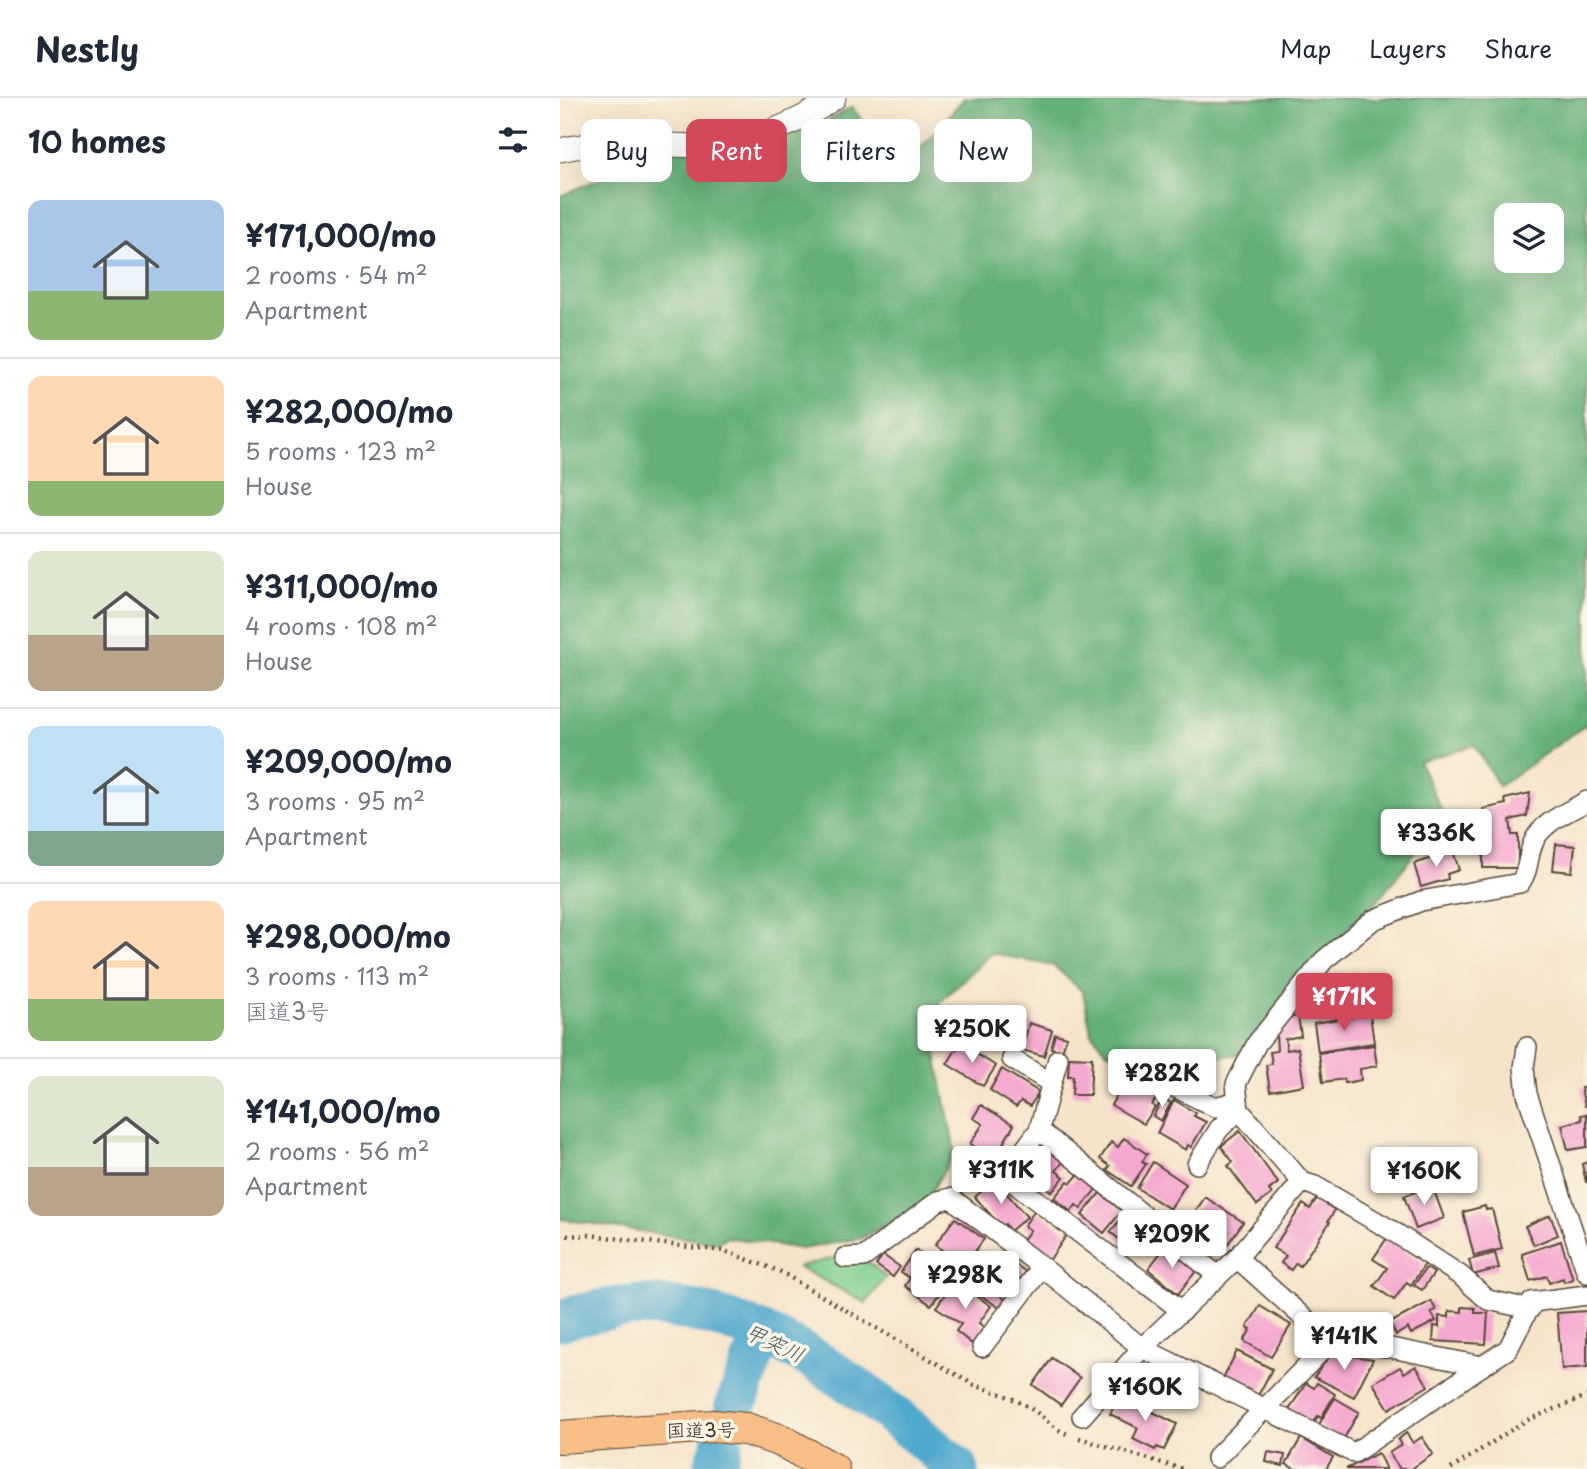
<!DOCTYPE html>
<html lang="en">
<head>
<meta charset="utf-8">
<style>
  :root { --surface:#fff; --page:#f6f6f7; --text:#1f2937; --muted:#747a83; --line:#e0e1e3; --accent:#d1495b }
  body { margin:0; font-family:"Playpen Sans","Klee One",sans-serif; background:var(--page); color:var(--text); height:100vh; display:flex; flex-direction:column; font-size:26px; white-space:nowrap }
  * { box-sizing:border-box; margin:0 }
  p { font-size:23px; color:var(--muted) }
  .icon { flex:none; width:38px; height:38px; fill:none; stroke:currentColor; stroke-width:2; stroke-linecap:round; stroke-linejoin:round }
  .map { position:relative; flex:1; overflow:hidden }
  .details { display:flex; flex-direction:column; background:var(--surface); width:560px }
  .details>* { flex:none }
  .banner { position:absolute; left:21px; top:21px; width:665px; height:63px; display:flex; gap:14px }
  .tools { position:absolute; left:934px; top:105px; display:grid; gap:14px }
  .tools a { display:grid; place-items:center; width:70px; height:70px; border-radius:14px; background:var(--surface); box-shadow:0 7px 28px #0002; font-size:35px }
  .price { position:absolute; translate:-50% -60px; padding:0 16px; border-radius:7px; background:#fff; color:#222; font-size:23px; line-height:46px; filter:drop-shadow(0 2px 4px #0008) }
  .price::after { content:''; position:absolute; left:50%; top:42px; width:21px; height:16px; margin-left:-10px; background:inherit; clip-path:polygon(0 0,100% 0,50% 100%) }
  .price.active { background:var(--accent); color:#fff }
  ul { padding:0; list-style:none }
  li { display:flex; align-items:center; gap:21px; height:175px; padding:0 28px }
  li+li { border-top:2px solid var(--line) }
  li span { display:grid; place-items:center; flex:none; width:196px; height:140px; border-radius:14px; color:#555 }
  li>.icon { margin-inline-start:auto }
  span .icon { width:84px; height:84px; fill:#fffc; stroke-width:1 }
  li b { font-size:30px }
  h2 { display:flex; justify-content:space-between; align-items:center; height:84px; padding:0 28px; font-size:30px }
  .chip { padding:0 24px; border-radius:14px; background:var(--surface); box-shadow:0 7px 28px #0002; font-size:24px; line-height:63px }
  .chip.active { background:var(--accent); color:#fff }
  header { display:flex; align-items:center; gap:42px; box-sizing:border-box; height:98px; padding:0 35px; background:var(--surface); border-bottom:2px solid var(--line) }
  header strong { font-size:33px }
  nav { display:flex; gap:38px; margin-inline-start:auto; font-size:24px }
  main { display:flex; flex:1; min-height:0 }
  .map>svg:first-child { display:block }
</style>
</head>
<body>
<header>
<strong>Nestly</strong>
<nav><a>Map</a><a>Layers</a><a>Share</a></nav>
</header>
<main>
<section class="details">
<h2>10 homes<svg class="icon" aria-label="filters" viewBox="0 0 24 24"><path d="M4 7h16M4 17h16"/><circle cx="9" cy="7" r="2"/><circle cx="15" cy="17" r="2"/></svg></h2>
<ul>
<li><span style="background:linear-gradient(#a9c7e8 65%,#8fb573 0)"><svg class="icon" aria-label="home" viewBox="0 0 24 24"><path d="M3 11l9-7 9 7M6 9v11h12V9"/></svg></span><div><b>¥171,000/mo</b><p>2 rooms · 54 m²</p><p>Apartment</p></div></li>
<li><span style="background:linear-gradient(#ffd9b3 75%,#8fb573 0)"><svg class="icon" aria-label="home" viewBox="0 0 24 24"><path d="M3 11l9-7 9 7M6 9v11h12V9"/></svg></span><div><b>¥282,000/mo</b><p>5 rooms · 123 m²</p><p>House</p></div></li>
<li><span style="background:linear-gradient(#dfe7d0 60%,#b9a48a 0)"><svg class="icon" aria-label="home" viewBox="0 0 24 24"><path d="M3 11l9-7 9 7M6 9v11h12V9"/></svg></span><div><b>¥311,000/mo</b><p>4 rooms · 108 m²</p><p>House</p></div></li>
<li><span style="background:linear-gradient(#bfe0f5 75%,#7fa58c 0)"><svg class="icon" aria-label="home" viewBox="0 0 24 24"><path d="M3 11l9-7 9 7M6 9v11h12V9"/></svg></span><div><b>¥209,000/mo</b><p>3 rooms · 95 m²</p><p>Apartment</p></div></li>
<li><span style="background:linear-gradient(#ffd9b3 70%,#8fb573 0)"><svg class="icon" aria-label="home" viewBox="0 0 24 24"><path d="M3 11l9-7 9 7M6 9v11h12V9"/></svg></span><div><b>¥298,000/mo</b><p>3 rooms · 113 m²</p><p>国道3号</p></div></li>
<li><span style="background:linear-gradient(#dfe7d0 65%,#b9a48a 0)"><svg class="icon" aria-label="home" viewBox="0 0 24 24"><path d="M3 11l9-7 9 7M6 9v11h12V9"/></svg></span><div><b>¥141,000/mo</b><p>2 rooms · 56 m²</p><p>Apartment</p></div></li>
</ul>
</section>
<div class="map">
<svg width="1027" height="1371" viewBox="0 0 1027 1371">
  <rect width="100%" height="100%" fill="#fcf5e5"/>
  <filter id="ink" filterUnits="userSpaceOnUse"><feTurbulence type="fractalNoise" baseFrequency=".0143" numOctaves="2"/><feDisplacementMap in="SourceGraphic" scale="14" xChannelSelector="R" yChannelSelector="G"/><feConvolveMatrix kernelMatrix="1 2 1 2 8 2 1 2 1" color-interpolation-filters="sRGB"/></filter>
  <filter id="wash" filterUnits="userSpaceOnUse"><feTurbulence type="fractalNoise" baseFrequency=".00686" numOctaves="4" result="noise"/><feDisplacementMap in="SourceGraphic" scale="28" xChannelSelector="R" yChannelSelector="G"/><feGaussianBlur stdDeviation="1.57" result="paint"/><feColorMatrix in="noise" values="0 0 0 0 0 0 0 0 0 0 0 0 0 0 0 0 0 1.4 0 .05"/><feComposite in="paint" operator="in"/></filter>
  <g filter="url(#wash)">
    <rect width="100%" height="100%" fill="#f5e4ca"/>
    <polygon fill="#7ccd8f" stroke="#5c7c56" stroke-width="2" points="297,1154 326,1179 306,1205 238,1169"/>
    <path fill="#65b07a" stroke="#506d4c" stroke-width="2" fill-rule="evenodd" d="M404 0H1027V626L939 688 914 647 859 664 881 711 855 755 809 814 678 956 581 971 546 953 531 934 523 894 494 868 432 855 380 904 375 951 395 1054 364 1106 302 1140 241 1151 167 1139 157 1145 0 1121V98L65 70 51 28 125 35 200 49 265 24 292 9 338 72 378 31ZM947 117H992V163H947Z"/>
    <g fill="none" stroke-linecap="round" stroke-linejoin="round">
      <g stroke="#50a8cd" stroke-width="42">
        <path d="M0 1222C31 1214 62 1206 94 1208 214 1215 311 1297 398 1371"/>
        <polyline points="175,1310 202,1236"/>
        <polyline points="154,1371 162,1347"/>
      </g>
    </g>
    <g id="blocks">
      <g fill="#f4a9d0">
        <polygon points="970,695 967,718 950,722 952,737 958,737 958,770 923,770 923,729 927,729 923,711 946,706 945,701"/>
        <polygon points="996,746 1015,748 1012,774 993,772"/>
        <polygon points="893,753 899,772 887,776 888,781 861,789 854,766"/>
        <polygon points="810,916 814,945 758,954 754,925"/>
        <polygon points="738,918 741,938 725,941 727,952 738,950 744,987 710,993 706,967 712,966 710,954 717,953 716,936 729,920"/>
        <polygon points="469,925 492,932 484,958 462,952"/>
        <polygon points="495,936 507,939 502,953 491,950"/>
        <polygon points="400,946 436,968 423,988 387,966"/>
        <polygon points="814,947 817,968 800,971 801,982 785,985 784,981 763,984 759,955"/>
        <polygon points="509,959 532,960 530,997 512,997 513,978 508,978"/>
        <polygon points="442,971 479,994 470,1008 461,1003 456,1009 430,992"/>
        <polygon points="570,976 600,994 592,1007 595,1009 584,1026 551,1007"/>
        <polygon points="1027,989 1027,1007 1025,1008 1021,990"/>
        <polygon points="603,1000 611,1005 601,1023 593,1018"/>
        <polygon points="614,1002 636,1015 634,1018 646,1024 631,1049 628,1047 626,1052 597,1035"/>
        <polygon points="421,1007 454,1027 438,1054 432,1050 428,1057 410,1046 423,1026 413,1020"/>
        <polygon points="1027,1016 1027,1049 1008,1052 1002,1027 1022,1022 1021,1017"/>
        <polygon points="680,1033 718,1085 709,1092 712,1096 697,1107 668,1068 673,1064 661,1048"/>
        <polygon points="564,1040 587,1056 582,1064 586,1066 571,1088 547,1072 550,1068 540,1061 551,1044 558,1049"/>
        <polygon points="480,1046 503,1064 496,1073 504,1079 492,1094 461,1069"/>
        <polygon points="593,1064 626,1086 610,1111 577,1090"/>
        <polygon points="1027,1064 1027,1084 1026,1084 1022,1066"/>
        <polygon points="518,1077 536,1091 521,1111 516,1107 511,1114 494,1100 508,1083 511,1085"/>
        <polygon points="435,1082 467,1119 450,1133 445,1126 441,1129 415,1099"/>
        <polygon points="872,1087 884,1120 856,1131 844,1098"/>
        <polygon points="540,1095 562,1113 544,1135 522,1117"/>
        <polygon points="645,1099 683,1124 664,1152 635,1134 640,1127 631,1121"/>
        <polygon points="757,1100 775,1112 768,1123 770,1124 740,1168 736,1165 731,1172 721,1165 726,1158 713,1150 743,1106 750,1111"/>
        <polygon points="925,1108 926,1112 932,1111 942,1151 914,1158 903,1114"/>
        <polygon points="475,1112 508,1135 488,1164 461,1145 470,1132 464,1128"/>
        <polygon points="566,1115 589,1133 573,1152 550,1134"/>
        <polygon points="990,1117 998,1137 974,1147 965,1128"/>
        <polygon points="395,1120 424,1141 404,1168 375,1147"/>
        <polygon points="827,1140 865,1166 851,1187 847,1184 834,1202 814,1188 827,1170 813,1161"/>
        <polygon points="1001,1143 1013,1181 1004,1184 1003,1180 989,1185 987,1178 970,1183 962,1156"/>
        <polygon points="606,1148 636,1173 618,1196 588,1171"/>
        <polygon points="356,1152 392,1178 371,1207 345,1188 350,1180 341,1174"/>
        <polygon points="935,1155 939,1170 913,1177 909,1162"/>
        <polygon points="441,1156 466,1174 456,1187 450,1182 441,1194 429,1185 431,1182 426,1188 414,1180 428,1161 434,1166"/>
        <polygon points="323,1157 340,1169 333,1179 316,1167"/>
        <polygon points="866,1170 874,1175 862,1192 854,1187"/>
        <polygon points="395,1183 431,1208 419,1225 424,1229 412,1246 396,1233 401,1226 376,1209"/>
        <polygon points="427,1188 446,1202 440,1210 420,1197"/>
        <polygon points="871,1203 876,1212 871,1214 876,1223 851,1236 848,1230 836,1237 830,1225"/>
        <polygon points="700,1208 731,1227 711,1259 684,1243 691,1231 687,1229"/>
        <polygon points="902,1209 915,1210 915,1215 928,1215 926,1246 873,1243 874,1228 879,1229 879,1218 889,1219 889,1213 902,1214"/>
        <polygon points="1027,1213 1027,1269 1002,1271 997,1215"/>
        <polygon points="677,1253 712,1271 698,1298 663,1280"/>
        <polygon points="772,1255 813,1261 794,1299 754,1279"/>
        <polygon points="492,1260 520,1280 501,1307 473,1287"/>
        <polygon points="856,1268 868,1288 829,1311 813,1285 840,1269 844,1275"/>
        <polygon points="746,1285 754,1290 757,1285 775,1296 761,1320 758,1318 753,1326 729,1312"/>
        <polygon points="559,1297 617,1326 604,1352 597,1349 595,1352 573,1341 578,1330 550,1316"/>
        <polygon points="775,1300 799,1314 783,1342 758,1328"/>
        <polygon points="846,1335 853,1345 862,1339 873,1356 851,1371 840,1371 829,1355 841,1347 838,1342"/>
        <polygon points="741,1340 773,1359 766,1371 735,1371 726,1366"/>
        <polygon points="708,1354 725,1357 723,1368 706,1364"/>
        <polygon points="818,1355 826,1371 786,1371"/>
      </g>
    </g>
  </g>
  <g filter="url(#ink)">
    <use href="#blocks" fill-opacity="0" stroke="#574638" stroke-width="2"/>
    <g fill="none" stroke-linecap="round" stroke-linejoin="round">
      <g stroke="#574638" stroke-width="22">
        <g id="minor">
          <polyline points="967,949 964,970 967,996 1027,1175"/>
          <polyline points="452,961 491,985"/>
          <polyline points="590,977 655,1009 678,1003"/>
          <polyline points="479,1032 498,961"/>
          <polyline points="456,1063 479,1032 658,1178"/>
          <polyline points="637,1066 659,1031 679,1012"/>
          <polyline points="450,1082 622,1213"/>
          <polyline points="742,1084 755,1088 831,1132 901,1178 928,1202 970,1211"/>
          <polyline points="285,1160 304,1159 378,1103 391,1100 482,1169 582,1250 677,1160 746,1222 775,1239 922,1268 948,1251 972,1204 1027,1197"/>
          <path d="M677 1160 742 1084 679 1012 676 986 697 945 764 862 813 822 861 803 960 785C970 771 967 757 974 743 982 724 1010 713 1027 703"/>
          <polyline points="422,1249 482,1169"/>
          <polyline points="522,1318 582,1250 794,1355 922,1268"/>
          <polyline points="656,1360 775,1239"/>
        </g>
      </g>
      <g stroke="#574638" stroke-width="25">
        <path id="tertiary" d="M0 52C51 41 89 47 139 48 182 49 240 25 274 0"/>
      </g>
      <g stroke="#574638" stroke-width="34">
        <polyline id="trunk" points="0,1339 154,1328 186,1331 222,1343 273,1371"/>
      </g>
      <g stroke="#574638" stroke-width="4.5" stroke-dasharray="2 5" stroke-linecap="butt">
        <path d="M0 1138 28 1137 164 1153 219 1173 414 1287C434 1293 452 1299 470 1310 485 1319 493 1332 511 1337"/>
        <polyline points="519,1340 622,1371"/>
        <polyline points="891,1371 965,1323 1027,1298"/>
      </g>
      <use href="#minor" stroke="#fff" stroke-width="19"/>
      <use href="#tertiary" stroke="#fff" stroke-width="23"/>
      <use href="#trunk" stroke="#f7be88" stroke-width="32"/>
    </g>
  </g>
  <g text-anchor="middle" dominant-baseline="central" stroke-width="7" stroke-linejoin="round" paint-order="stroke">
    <g font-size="19" fill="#3b2a1e" stroke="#fcf5e5">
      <text transform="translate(141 1331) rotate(-1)">国道3号</text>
    </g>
    <g font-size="21" font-style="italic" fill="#435c64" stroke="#fcf5e5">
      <text transform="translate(215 1244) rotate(25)">甲突川</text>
    </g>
  </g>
</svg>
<div class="tools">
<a><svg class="icon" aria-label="layers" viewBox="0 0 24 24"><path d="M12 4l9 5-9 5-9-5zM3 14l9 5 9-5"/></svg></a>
</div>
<b class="price" style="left:876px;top:771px">¥336K</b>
<b class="price active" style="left:784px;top:935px">¥171K</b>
<b class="price" style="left:412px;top:967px">¥250K</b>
<b class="price" style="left:602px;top:1011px">¥282K</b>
<b class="price" style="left:441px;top:1108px">¥311K</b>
<b class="price" style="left:864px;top:1109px">¥160K</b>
<b class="price" style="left:612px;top:1172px">¥209K</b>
<b class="price" style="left:405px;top:1213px">¥298K</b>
<b class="price" style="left:784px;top:1274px">¥141K</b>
<b class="price" style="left:585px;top:1325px">¥160K</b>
<div class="banner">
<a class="chip">Buy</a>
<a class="chip active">Rent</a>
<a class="chip">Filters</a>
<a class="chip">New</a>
</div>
</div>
</main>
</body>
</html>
